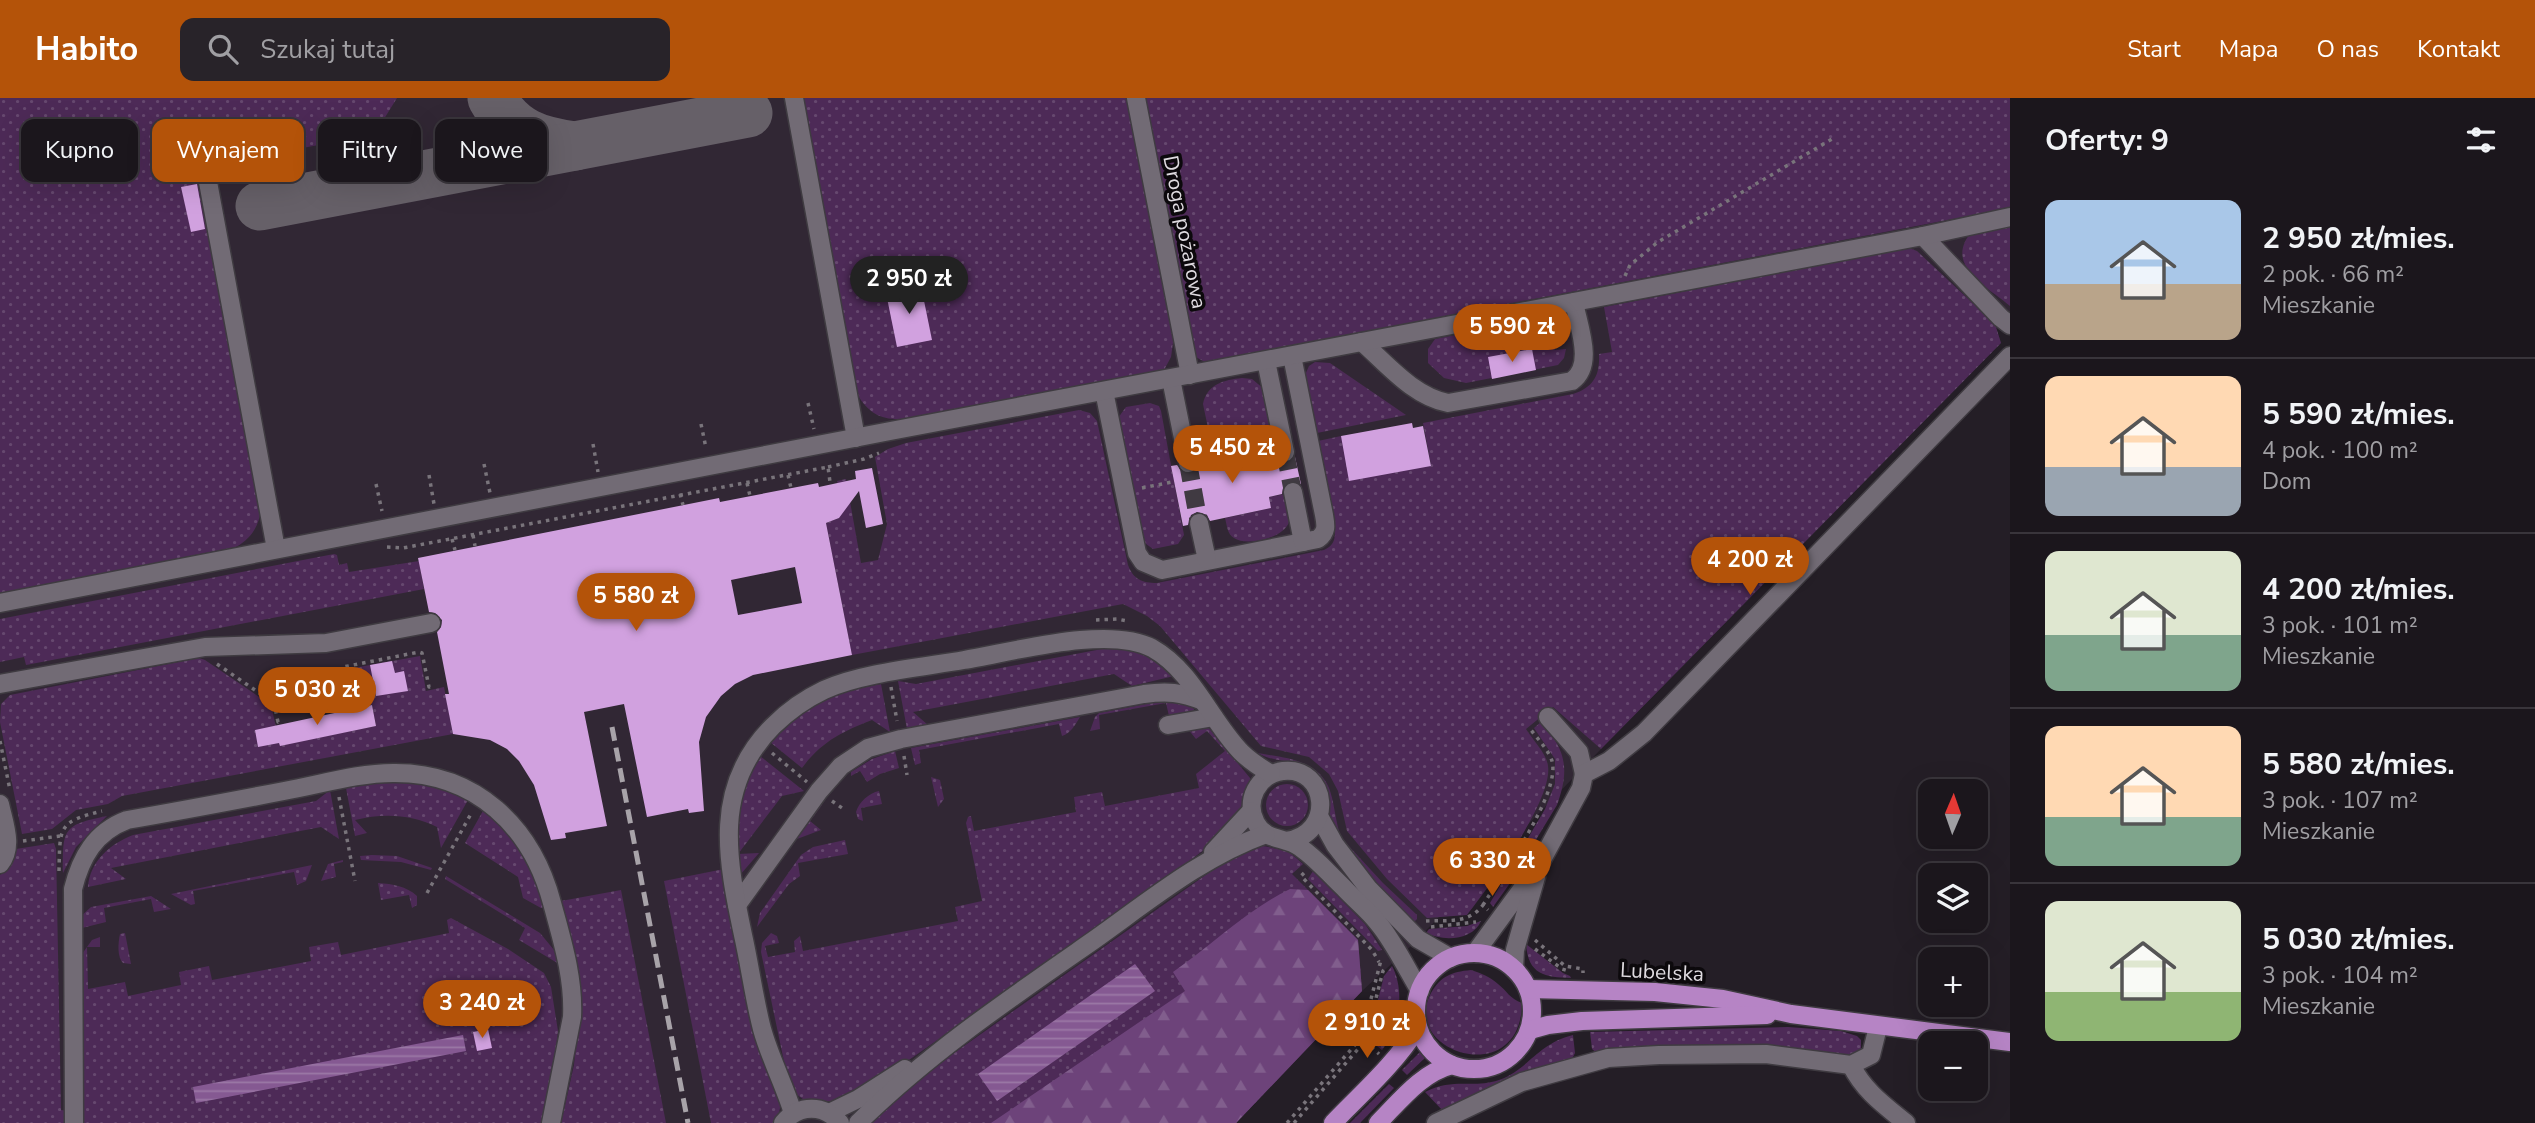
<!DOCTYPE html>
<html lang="pl">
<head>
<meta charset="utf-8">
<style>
  :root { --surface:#1b161c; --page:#282329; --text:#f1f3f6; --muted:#a09fa3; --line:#39353b; --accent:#b45309 }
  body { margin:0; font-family:"Nunito Sans",sans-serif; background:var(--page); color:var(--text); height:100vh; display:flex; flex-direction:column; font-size:26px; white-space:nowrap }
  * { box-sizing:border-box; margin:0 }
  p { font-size:23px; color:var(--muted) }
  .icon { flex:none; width:38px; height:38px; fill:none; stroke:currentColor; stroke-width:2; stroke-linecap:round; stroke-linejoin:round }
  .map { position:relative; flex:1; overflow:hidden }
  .details { display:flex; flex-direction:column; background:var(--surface); width:525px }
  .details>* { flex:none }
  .guide { position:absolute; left:21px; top:21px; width:665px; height:63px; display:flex; gap:14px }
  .needle { width:46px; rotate:2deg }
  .controls { position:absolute; left:1918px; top:681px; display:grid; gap:14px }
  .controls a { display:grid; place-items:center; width:70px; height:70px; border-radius:14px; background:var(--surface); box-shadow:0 7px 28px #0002,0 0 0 2px var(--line); font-size:35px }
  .price { position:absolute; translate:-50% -60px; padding:0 16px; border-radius:24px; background:var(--accent); color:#fff; font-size:23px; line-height:46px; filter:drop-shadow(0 2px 4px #0008) }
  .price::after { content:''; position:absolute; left:50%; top:42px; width:21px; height:16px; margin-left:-10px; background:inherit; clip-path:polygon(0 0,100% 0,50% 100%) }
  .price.selected { background:#222; color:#fff }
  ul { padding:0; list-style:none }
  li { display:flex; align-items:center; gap:21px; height:175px; padding:0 35px }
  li+li { border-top:2px solid var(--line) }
  li span { display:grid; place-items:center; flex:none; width:196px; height:140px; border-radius:14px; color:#555 }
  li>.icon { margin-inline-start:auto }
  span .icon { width:84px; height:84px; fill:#fffc; stroke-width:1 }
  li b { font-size:30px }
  h2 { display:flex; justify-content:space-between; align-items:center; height:84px; padding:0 35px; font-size:30px }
  .chip { padding:0 24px; border-radius:14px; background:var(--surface); box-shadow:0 7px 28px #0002,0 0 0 2px var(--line); font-size:24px; line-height:63px }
  .chip.selected { background:var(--accent); color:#fff }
  header { display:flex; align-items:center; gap:42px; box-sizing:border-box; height:98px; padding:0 35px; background:var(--accent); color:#fff }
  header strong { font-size:33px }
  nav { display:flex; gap:38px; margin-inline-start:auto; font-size:24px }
  .search { width:490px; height:63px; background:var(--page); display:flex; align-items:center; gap:18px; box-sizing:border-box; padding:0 24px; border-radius:14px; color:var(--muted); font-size:26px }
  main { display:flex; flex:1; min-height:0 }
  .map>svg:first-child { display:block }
</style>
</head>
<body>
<header>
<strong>Habito</strong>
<div class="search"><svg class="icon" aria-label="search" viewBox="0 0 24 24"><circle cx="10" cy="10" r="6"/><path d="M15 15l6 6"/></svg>Szukaj tutaj</div>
<nav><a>Start</a><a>Mapa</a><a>O nas</a><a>Kontakt</a></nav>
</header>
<main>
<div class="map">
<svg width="2010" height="1025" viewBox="0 0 2010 1025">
  <defs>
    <pattern id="grass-dots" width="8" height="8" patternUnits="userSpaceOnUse" patternTransform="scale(1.75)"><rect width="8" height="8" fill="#4d2a57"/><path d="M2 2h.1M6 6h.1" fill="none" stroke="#66486f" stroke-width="1.8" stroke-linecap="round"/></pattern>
    <pattern id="forest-firs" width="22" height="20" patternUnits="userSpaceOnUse" patternTransform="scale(1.75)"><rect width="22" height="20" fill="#6d437a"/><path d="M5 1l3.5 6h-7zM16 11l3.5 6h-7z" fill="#815e8d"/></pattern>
    <pattern id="water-rules" width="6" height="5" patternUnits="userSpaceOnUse" patternTransform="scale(1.75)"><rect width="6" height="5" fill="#855992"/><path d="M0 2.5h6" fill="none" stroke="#9b78a6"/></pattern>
  </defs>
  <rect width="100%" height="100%" fill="#241e26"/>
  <polygon fill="#312734" points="0,0 2010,0 2010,214 1995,226 2001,245 1601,651 1411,848 1362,893 1236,1025 0,1025"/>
  <g fill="url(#grass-dots)">
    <path d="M0 0H397L374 37 197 69 261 408C260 427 252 440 236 449L0 495Z"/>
    <path d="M801 0H1129L1174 237 1171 259 1164 272 903 321C881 322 869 316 857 296Z"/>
    <polygon points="1143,0 2010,0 2010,110 1205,264 1194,258"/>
    <path d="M2010 128V208C1988 189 1946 169 1969 137Z"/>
    <path d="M1909 150 1917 153 1995 226 2001 245 1601 651 1553 609 1526 631C1532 641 1547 656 1548 668 1553 702 1489 789 1467 817L1427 820 1387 781 1347 733 1338 693 1329 676 1309 659 1261 648 1160 528 1147 518 1123 506 852 557 826 425 839 420 843 409 837 383 846 381 861 465 878 462 887 426 875 359 888 351 906 345 1079 312 1090 315 1097 323 1128 467C1133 481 1142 485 1157 485L1324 452C1332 448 1335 444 1335 434L1318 343 1341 338 1431 367 1423 325 1573 296C1594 289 1600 277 1599 256L1612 254 1604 209Z"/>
    <polygon points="1544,219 1558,226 1564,237 1553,239 1555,252 1566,251 1564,260 1558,267 1466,285 1444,280 1428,265 1428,251 1435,241"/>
    <polygon points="1315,264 1330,265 1406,317 1317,335 1305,277 1309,268"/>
    <path d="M1242 280 1252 281 1264 291 1276 355 1260 359 1258 350 1214 359 1203 306C1207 286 1224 282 1242 280Z"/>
    <polygon points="1150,305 1159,308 1161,313 1184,437 1178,446 1153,451 1142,443 1118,320 1126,309"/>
    <path d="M1285 396C1287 404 1291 415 1289 424 1284 440 1247 449 1234 440 1227 436 1227 427 1225 420L1271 410 1269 399Z"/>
    <polygon points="334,456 337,457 339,467 347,465 349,474 419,463 424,491 26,567 24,559 0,564 0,521"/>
    <polygon points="1118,548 1146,552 1174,578 1132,588 1114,576 913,614 928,627 907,631 898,583 916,586"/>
    <polygon points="420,558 426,593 444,589 453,636 122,698 108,706 76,712 52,731 22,736 0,624 1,606 10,597 199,560 205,562 271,607 280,647 376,628 372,607 346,612 341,577 348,571"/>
    <path d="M881 586 890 634 872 622C843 633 821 644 802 670L770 644C803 608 833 595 881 586Z"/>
    <polygon points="1172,601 1188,604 1194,611 1194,615 1169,618 1166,605 1099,617 1100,631 1090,633 1095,619 1099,615"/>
    <path d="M1080 619C1075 627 1071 635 1062 638L1059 626 919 652 921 665 915 667 911 650Z"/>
    <path d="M1541 624C1566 652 1570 671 1557 707L1508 788 1493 809 1490 805 1545 711 1555 686V661L1534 630Z"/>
    <polygon points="1207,628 1250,680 1251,684 1243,711 1227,734 1149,794 906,964 835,1004 803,1001 796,996 785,968 761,854 762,845 771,835 777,838 779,845 765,848 768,859 795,854 794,843 800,838 803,853 958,823 955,809 982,803 966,725 968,719 971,718 974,733 1076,714 1074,699 1102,694 1105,708 1199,690 1196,676 1225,653 1207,633 1196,641 1187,630"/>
    <polygon points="895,653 899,670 880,676 867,684 860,673 851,678 851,674 872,661"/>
    <path d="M1258 655C1284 660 1317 661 1329 690 1334 703 1335 719 1339 733L1335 739C1333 732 1329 724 1329 718 1330 696 1325 673 1299 666 1284 662 1272 663 1258 655Z"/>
    <path d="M760 658 804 693 782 698 738 756 759 755 740 777C728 738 739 692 760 658Z"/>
    <polygon points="931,679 940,682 944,701 938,709"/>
    <path d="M394 683 436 689 468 702 441 750 437 729C411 716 383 715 355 722L367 735 355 738 346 690Z"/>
    <circle cx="1287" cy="707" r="21"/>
    <path d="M330 692 339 741 321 729 111 770 126 781 88 789C90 763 110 746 133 737L316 703Z"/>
    <path d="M879 693 882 706 861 710 863 723 858 721 856 714C859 704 869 695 879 693Z"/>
    <polygon points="819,705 822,707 810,723 821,732 797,741 745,811 745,805"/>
    <path d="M484 711C511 737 540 770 544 809L541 810 523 800 518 779 465 745Z"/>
    <path d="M107 718 76 749 63 775C63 731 62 727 107 718Z"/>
    <polygon points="845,742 848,756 798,765 800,778 789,786 757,829 760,815 801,757 813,749"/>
    <polygon points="54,745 56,751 61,1012 68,1013 65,1025 0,1025 0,777 8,769 16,751"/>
    <polygon points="1346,745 1383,785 1417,817 1417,821 1413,825 1383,798 1343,747"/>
    <polygon points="1258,747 1288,753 1303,766 1292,776 1358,842 1362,893 1236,1025 867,1025 933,970 1224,764"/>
    <polygon points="372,757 397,758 432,770 431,772 401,764 361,762 360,758"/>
    <polygon points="343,762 343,764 334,766 336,779 321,783 328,766"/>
    <polygon points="312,767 306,783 297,787 294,774 193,793 195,806 191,807 171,796"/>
    <polygon points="724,771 781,1004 779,1015 774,1025 711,1025 664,783"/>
    <polygon points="1313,773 1365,826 1382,852 1378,853 1308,781"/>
    <polygon points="446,778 540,835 554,852 559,866 519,842 525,830 445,781"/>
    <path d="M378 785C393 786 406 788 417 798V807L412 810 409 797 381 802Z"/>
    <polygon points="621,792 666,1025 561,1025 574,967 579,915 561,803"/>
    <polygon points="151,798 171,811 154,814 151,801 104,810 106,824 82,830 78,821 91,809"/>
    <polygon points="451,820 508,851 544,875 551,889 558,933 553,975 542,1025 82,1025 82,856 92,842 100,839 100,849 87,849 88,891 125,884 128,898 181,887 179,874 209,868 212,882 311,863 309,849 338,844 341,857 449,835 447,822"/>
    <path d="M1481 823C1473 842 1444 844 1426 835L1429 831 1467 828Z"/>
    <path d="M125 835 131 866 123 865C117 859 118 845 120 836Z"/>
    <path d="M1526 846 1563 875 1570 878 1571 880C1545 879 1528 877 1526 846Z"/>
    <path d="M1392 868C1405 892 1400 931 1382 952L1368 941 1384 878Z"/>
    <path d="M1471 872C1481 875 1490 879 1498 886 1507 893 1510 901 1522 905 1521 993 1399 954 1431 895 1441 878 1451 874 1471 872Z"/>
    <polygon points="1788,929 1841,933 1857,938 1861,942 1861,953 1852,959 1598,956 1592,951 1590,934"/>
    <path d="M1573 937 1575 955 1572 961 1521 975 1443 1013 1425 994C1455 979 1471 991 1499 982 1529 971 1537 946 1573 937Z"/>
    <polygon points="1423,951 1428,957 1407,977 1402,972"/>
    <polygon points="1389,986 1394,990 1360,1025 1350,1025"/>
  </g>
  <path fill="url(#forest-firs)" d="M1290 791 1308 792 1358 842 1362 893 1236 1025H991L1185 893 1173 874C1212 847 1247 812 1290 791Z"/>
  <g fill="url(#water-rules)">
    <polygon points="1135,866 1155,893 997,1003 978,976"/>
    <polygon points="463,937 466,953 196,1005 193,989"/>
  </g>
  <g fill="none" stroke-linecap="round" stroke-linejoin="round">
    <g stroke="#666068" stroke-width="49">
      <path d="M492 0C512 35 538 43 575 48"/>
      <polyline points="260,108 748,15"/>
    </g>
  </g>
  <g fill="#d1a1df" fill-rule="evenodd">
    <polygon points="197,86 205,131 191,134 181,89"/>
    <polygon points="921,188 932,242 897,249 886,195"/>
    <polygon points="1532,251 1536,272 1492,281 1488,259"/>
    <polygon points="1412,325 1413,330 1423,328 1431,368 1349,383 1341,338"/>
    <polygon points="1258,350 1260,359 1274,356 1282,365 1288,365 1295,359 1301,386 1290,383 1283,390 1282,396 1269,399 1271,410 1210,423 1207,417 1197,414 1191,417 1188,427 1183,428 1171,368 1177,367 1184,375 1191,376 1198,369 1199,363"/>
    <path d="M872 370 883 426 866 430 859 393 839 420 826 425 852 557 753 577 735 586 721 598 706 619 699 644 704 713 689 715 688 711 647 719 624 606 584 614 607 728 565 735 566 740 551 742 534 687 519 663 507 651 490 642 453 636 445 596H449L437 534 441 529 442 522 435 515 429 514 418 460 719 400 720 404 818 385 819 389 856 381 855 373ZM795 469 802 505 738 517 731 482Z"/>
    <polygon points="392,563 395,575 404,573 408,593 376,598 370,567"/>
    <polygon points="372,607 376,628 280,648 279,645 258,649 255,632"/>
    <polygon points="488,931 492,950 477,953 473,934"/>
  </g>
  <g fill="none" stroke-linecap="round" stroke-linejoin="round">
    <g stroke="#403a42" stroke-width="18" stroke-dasharray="18 9" stroke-linecap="butt">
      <polyline points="1285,354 1293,394"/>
      <polyline points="1188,365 1199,425"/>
    </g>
    <g stroke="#3f3b41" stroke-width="21">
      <g id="minor">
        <polyline points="794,0 856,340"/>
        <polyline points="1136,0 1190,277"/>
        <polyline points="208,84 276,451"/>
        <polyline points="1923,138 2001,220 2010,227"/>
        <path d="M1362 244C1388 267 1413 298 1448 305L1572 283C1595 267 1578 227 1574 204"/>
        <polyline points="1266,263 1285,354"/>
        <polyline points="1171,281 1188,365"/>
        <path d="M1104 293 1137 455 1143 464 1162 472 1318 441C1327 434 1326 428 1324 417L1292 258"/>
        <polyline points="1293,394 1303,444"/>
        <polyline points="1199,425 1207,462"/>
        <polyline points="0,505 885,334 1923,138 2010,119"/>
        <polyline points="0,586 205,549 326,545 431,525"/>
        <polyline points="1548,619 1579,654 1584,676"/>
        <polyline points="1168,627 1214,619"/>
        <path d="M0 706C4 725 14 749 0 766"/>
        <polyline points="1319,718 1335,747 1368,790 1418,841 1451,860"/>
        <path d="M1286 743C1336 736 1328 668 1283 673 1258 676 1244 703 1256 725 1266 744 1286 738 1301 750 1317 761 1330 777 1344 790 1355 802 1368 812 1378 825 1392 841 1408 873 1420 893"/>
        <polyline points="1213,754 1251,713"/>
        <path d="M737 807 819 693 841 668 868 650 901 641 1144 596C1167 593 1181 594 1203 603"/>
        <polyline points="1475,855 1538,769 1581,690 1584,676 1609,663 1644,635 2010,258"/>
        <polyline points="1514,871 1515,852 1536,779"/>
        <path d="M1851 967C1864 993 1884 1007 1906 1025"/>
        <path d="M793 1015C784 986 770 960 762 931 754 900 750 868 743 837 727 761 712 689 773 628 788 613 805 601 824 592 860 575 924 569 964 562 1013 554 1108 527 1152 550 1193 573 1210 622 1241 654 1250 663 1261 670 1271 676"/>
        <polyline points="829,1015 858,1001 905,971"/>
        <path d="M74 1025 73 791C81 759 95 734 127 722 179 713 232 703 284 693 319 687 357 675 393 675 476 674 532 729 552 805 562 842 574 880 572 919L551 1025"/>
        <path d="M783 1025C799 1006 824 1006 840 1025"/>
        <path d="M858 1025C929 955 1012 899 1094 842 1149 803 1202 759 1266 736"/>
        <polyline points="1436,1025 1522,984 1608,960 1659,957 1766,956 1851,967 1871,957 1878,929"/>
      </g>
    </g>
    <g stroke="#3f3b41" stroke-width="21">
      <g id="major">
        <circle cx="1474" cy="913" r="58"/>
        <polyline points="1528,891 1655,894 1723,901 1791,916 2010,944"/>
        <polyline points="1530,932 1548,927 1582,923 1767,917"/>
        <path d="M1333 1025C1363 994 1396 965 1418 929"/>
        <path d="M1378 1025C1400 1003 1421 975 1452 967"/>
      </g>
    </g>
    <g stroke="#79747b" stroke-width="3.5" stroke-dasharray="3.5 5" stroke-linecap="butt">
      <polyline points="1625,178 1630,167 1658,144 1832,41"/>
      <polyline points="808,305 814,331"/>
      <polyline points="701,326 706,350"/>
      <polyline points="593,346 598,374"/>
      <polyline points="484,366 490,395"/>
      <polyline points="828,369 864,361 879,355"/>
      <polyline points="429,377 434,406"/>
      <polyline points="788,377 791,390"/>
      <polyline points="747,385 750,398"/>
      <polyline points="376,386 382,413"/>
      <polyline points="1142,390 1172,384"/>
      <polyline points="680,396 683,407"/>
      <polyline points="473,437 475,448"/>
      <polyline points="452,441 455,452"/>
      <polyline points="387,449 403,450 828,369 830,384"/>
      <polyline points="1096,522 1117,521 1127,523"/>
      <polyline points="217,566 274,605 278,624 282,622"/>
      <polyline points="891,589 897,623"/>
      <polyline points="339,612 342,612 337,576 343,569 419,554 422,555 429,589 433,588"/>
      <polyline points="0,643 10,692"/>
      <polyline points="772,655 807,684"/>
      <polyline points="904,658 907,677"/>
      <polyline points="339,699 355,783"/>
      <polyline points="832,703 845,712"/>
      <polyline points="23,743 60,738"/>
      <path d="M59 773C60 728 58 724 102 713"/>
      <polyline points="1304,775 1301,778 1372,852 1379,864"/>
      <polyline points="427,795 472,714"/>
      <path d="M1483 807C1501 778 1561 695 1552 663 1549 653 1538 641 1531 632"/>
      <path d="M1426 823C1447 822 1469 826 1483 807L1488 812"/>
      <polyline points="1431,829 1476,824"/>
      <polyline points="1535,842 1565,868 1583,871 1583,875"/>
      <polyline points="1535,851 1562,871 1569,873"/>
      <polyline points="1365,943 1379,956"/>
      <polyline points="1287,1025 1361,940 1381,862"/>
      <polyline points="1294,1025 1365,943 1383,873 1387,869"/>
    </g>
    <use href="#minor" stroke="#726b75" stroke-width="18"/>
    <use href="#major" stroke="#b684c5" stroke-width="18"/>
    <polyline stroke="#a8a3a9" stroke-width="5" stroke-dasharray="14 7" stroke-linecap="butt" points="612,629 688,1025"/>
  </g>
  <g text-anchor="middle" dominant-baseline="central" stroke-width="7" stroke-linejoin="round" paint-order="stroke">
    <g font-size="21" fill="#dfdbe0" stroke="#0c090c">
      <text transform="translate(1185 134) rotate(79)">Droga pożarowa</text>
      <text transform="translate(1662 874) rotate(3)">Lubelska</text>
    </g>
  </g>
</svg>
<div class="controls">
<a><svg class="needle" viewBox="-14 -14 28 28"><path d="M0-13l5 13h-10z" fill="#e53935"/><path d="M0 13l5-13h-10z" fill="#a09fa3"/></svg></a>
<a><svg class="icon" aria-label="layers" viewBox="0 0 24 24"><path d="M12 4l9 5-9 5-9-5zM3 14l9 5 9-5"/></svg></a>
<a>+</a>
<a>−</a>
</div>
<b class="price selected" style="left:909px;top:218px">2 950 zł</b>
<b class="price" style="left:1512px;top:266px">5 590 zł</b>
<b class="price" style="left:1232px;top:387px">5 450 zł</b>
<b class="price" style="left:1750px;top:499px">4 200 zł</b>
<b class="price" style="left:636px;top:535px">5 580 zł</b>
<b class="price" style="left:317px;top:629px">5 030 zł</b>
<b class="price" style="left:1492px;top:800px">6 330 zł</b>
<b class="price" style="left:482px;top:942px">3 240 zł</b>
<b class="price" style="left:1367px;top:962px">2 910 zł</b>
<div class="guide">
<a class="chip">Kupno</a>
<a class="chip selected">Wynajem</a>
<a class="chip">Filtry</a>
<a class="chip">Nowe</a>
</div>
</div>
<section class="details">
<h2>Oferty: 9<svg class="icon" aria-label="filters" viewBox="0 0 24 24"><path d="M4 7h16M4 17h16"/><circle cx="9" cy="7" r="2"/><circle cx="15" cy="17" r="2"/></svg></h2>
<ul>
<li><span style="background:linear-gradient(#a9c7e8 60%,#b9a48a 0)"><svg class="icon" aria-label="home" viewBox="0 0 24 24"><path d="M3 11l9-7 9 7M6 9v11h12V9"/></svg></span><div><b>2 950 zł/mies.</b><p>2 pok. · 66 m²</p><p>Mieszkanie</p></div></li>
<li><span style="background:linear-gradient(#ffd9b3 65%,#9aa5b1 0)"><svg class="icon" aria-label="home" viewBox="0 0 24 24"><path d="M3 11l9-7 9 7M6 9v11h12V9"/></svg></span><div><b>5 590 zł/mies.</b><p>4 pok. · 100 m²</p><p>Dom</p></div></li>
<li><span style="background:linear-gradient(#dfe7d0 60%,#7fa58c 0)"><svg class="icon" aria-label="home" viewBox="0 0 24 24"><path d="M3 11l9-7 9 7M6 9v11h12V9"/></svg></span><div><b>4 200 zł/mies.</b><p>3 pok. · 101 m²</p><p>Mieszkanie</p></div></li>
<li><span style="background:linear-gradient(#ffd9b3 65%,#7fa58c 0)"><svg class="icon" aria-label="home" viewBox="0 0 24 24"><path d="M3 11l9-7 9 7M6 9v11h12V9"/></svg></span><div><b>5 580 zł/mies.</b><p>3 pok. · 107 m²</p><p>Mieszkanie</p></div></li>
<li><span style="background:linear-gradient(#dfe7d0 65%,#8fb573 0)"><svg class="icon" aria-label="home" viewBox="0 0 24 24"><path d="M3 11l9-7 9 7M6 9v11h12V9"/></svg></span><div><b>5 030 zł/mies.</b><p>3 pok. · 104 m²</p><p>Mieszkanie</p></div></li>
</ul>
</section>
</main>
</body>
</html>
